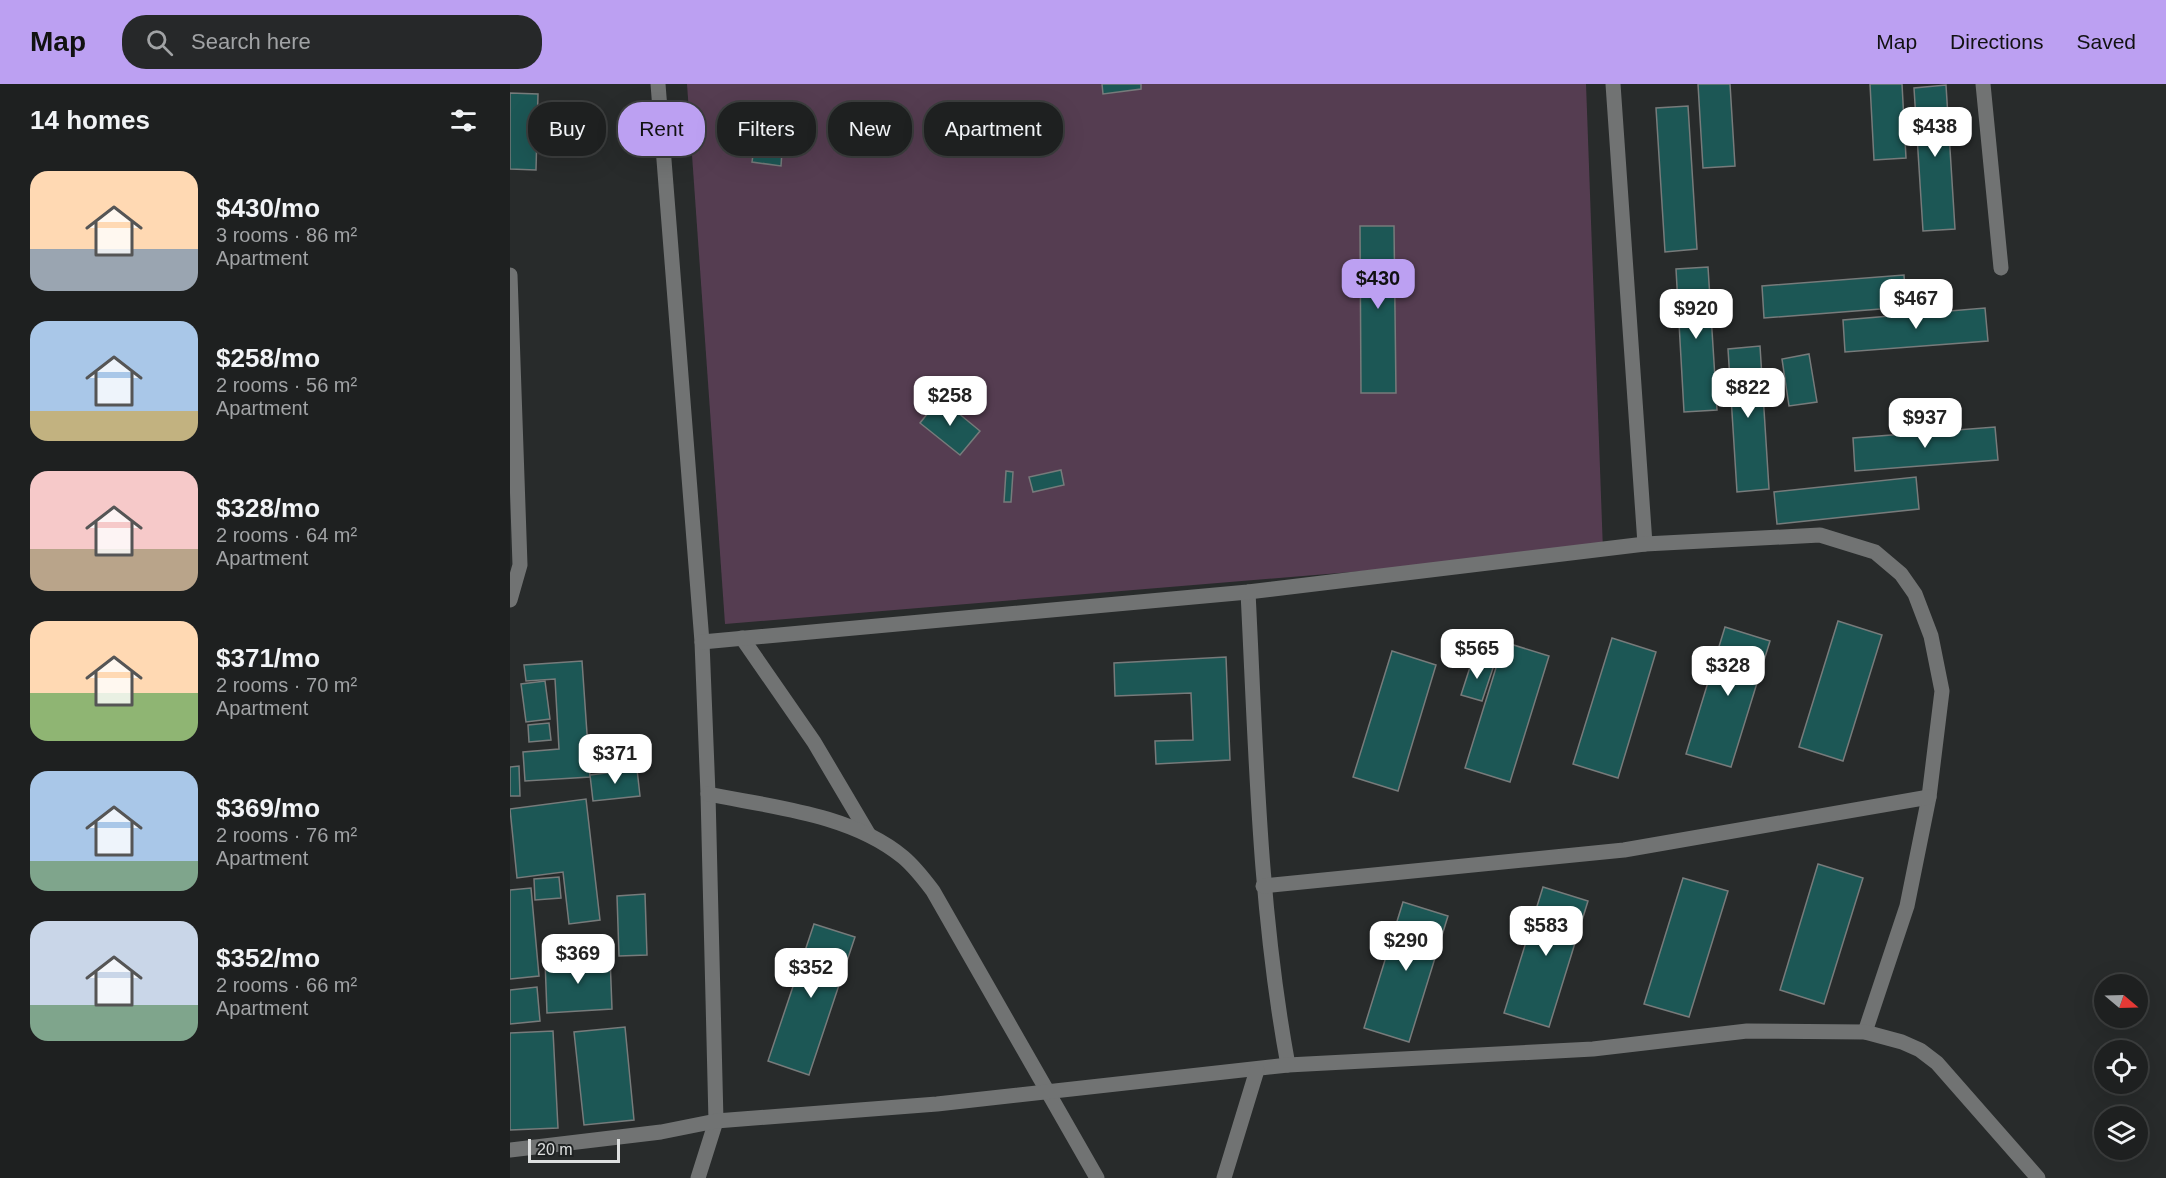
<!DOCTYPE html>
<html lang="en">
<head>
<meta charset="utf-8">
<style>
  :root { --surface:#1e2020; --page:#262829; --text:#f1f3f6; --muted:#a1a3a5; --line:#3c3e3e; --accent:#bca0f2 }
  body { margin:0; font-family:Arial,sans-serif; background:var(--page); color:var(--text); height:100vh; display:flex; flex-direction:column; font-size:22px; white-space:nowrap }
  * { box-sizing:border-box; margin:0 }
  p { font-size:20px; color:var(--muted) }
  .icon { flex:none; width:33px; height:33px; fill:none; stroke:currentColor; stroke-width:2; stroke-linecap:round; stroke-linejoin:round }
  .map { position:relative; flex:1; overflow:hidden }
  .panel { display:flex; flex-direction:column; background:var(--surface); width:510px }
  .panel>* { flex:none }
  .banner { position:absolute; left:18px; top:18px; width:570px; height:54px; display:flex; gap:12px }
  .needle { width:39px; rotate:109deg }
  .tools { position:absolute; left:1584px; top:890px; display:grid; gap:12px }
  .tools a { display:grid; place-items:center; width:54px; height:54px; border-radius:50%; background:var(--surface); box-shadow:0 6px 24px #0002,0 0 0 2px var(--line); font-size:30px }
  .scale { position:absolute; left:18px; bottom:15px; width:92px; box-sizing:border-box; padding-left:6px; border:3px solid #dee0e0; border-top:0; font-size:16px; line-height:21px; white-space:nowrap; color:#dee0e0; -webkit-text-stroke:4px #1f2222; paint-order:stroke }
  .price { position:absolute; translate:-50% -51px; padding:0 14px; border-radius:12px; background:#fff; color:#222; font-size:20px; line-height:39px; filter:drop-shadow(0 2px 3px #0008) }
  .price::after { content:''; position:absolute; left:50%; top:36px; width:18px; height:14px; margin-left:-9px; background:inherit; clip-path:polygon(0 0,100% 0,50% 100%) }
  .price.current { background:var(--accent); color:#111 }
  ul { padding:0; list-style:none }
  li { display:flex; align-items:center; gap:18px; height:150px; padding:0 30px }
  li span { display:grid; place-items:center; flex:none; width:168px; height:120px; border-radius:18px; color:#555 }
  li>.icon { margin-inline-start:auto }
  span .icon { width:72px; height:72px; fill:#fffc; stroke-width:1 }
  li b { font-size:26px }
  h2 { display:flex; justify-content:space-between; align-items:center; height:72px; padding:0 30px; font-size:26px }
  .tag { padding:0 21px; border-radius:24px; background:var(--surface); box-shadow:0 6px 24px #0002,0 0 0 2px var(--line); font-size:21px; line-height:54px }
  .tag.current { background:var(--accent); color:#111 }
  header { display:flex; align-items:center; gap:36px; box-sizing:border-box; height:84px; padding:0 30px; background:var(--accent); color:#111 }
  header strong { font-size:28px }
  nav { display:flex; gap:33px; margin-inline-start:auto; font-size:21px }
  .search { width:420px; height:54px; background:var(--page); display:flex; align-items:center; gap:15px; box-sizing:border-box; padding:0 21px; border-radius:24px; color:var(--muted); font-size:22px }
  main { display:flex; flex:1; min-height:0 }
  .map>svg:first-child { display:block }
</style>
</head>
<body>
<header>
<strong>Map</strong>
<div class="search"><svg class="icon" aria-label="search" viewBox="0 0 24 24"><circle cx="10" cy="10" r="6"/><path d="M15 15l6 6"/></svg>Search here</div>
<nav><a>Map</a><a>Directions</a><a>Saved</a></nav>
</header>
<main>
<section class="panel">
<h2>14 homes<svg class="icon" aria-label="filters" viewBox="0 0 24 24"><path d="M4 7h16M4 17h16"/><circle cx="9" cy="7" r="2"/><circle cx="15" cy="17" r="2"/></svg></h2>
<ul>
<li><span style="background:linear-gradient(#ffd9b3 65%,#9aa5b1 0)"><svg class="icon" aria-label="home" viewBox="0 0 24 24"><path d="M3 11l9-7 9 7M6 9v11h12V9"/></svg></span><div><b>$430/mo</b><p>3 rooms · 86 m²</p><p>Apartment</p></div></li>
<li><span style="background:linear-gradient(#a9c7e8 75%,#c2b280 0)"><svg class="icon" aria-label="home" viewBox="0 0 24 24"><path d="M3 11l9-7 9 7M6 9v11h12V9"/></svg></span><div><b>$258/mo</b><p>2 rooms · 56 m²</p><p>Apartment</p></div></li>
<li><span style="background:linear-gradient(#f6c9c9 65%,#b9a48a 0)"><svg class="icon" aria-label="home" viewBox="0 0 24 24"><path d="M3 11l9-7 9 7M6 9v11h12V9"/></svg></span><div><b>$328/mo</b><p>2 rooms · 64 m²</p><p>Apartment</p></div></li>
<li><span style="background:linear-gradient(#ffd9b3 60%,#8fb573 0)"><svg class="icon" aria-label="home" viewBox="0 0 24 24"><path d="M3 11l9-7 9 7M6 9v11h12V9"/></svg></span><div><b>$371/mo</b><p>2 rooms · 70 m²</p><p>Apartment</p></div></li>
<li><span style="background:linear-gradient(#a9c7e8 75%,#7fa58c 0)"><svg class="icon" aria-label="home" viewBox="0 0 24 24"><path d="M3 11l9-7 9 7M6 9v11h12V9"/></svg></span><div><b>$369/mo</b><p>2 rooms · 76 m²</p><p>Apartment</p></div></li>
<li><span style="background:linear-gradient(#c9d6e8 70%,#7fa58c 0)"><svg class="icon" aria-label="home" viewBox="0 0 24 24"><path d="M3 11l9-7 9 7M6 9v11h12V9"/></svg></span><div><b>$352/mo</b><p>2 rooms · 66 m²</p><p>Apartment</p></div></li>
</ul>
</section>
<div class="map">
<svg width="1656" height="1094" viewBox="0 0 1656 1094">
  <rect width="100%" height="100%" fill="#282b2b"/>
  <polygon fill="#553d51" points="177,0 1076,0 1093,467 215,540"/>
  <g fill="#1c5755" stroke="#777b7b" stroke-width="1.5">
    <polygon points="592,0 631,0 631,5 593,10"/>
    <polygon points="1188,0 1220,0 1225,82 1193,84"/>
    <polygon points="1360,0 1392,0 1396,74 1364,76"/>
    <polygon points="1436,1 1445,145 1413,147 1404,4"/>
    <polygon points="0,9 28,10 26,86 0,85"/>
    <polygon points="1178,22 1187,165 1155,168 1146,24"/>
    <polygon points="244,64 272,68 271,82 242,78"/>
    <polygon points="850,142 884,142 886,309 851,309"/>
    <polygon points="1198,183 1207,326 1174,328 1166,185"/>
    <polygon points="1394,191 1396,223 1254,234 1252,202"/>
    <polygon points="1475,224 1478,257 1335,268 1333,236"/>
    <polygon points="1250,262 1259,405 1227,408 1218,265"/>
    <polygon points="1299,270 1307,318 1279,322 1272,275"/>
    <polygon points="430,314 470,347 450,371 410,339"/>
    <polygon points="1485,343 1488,376 1345,387 1343,354"/>
    <polygon points="551,386 554,401 523,408 519,393"/>
    <polygon points="496,387 503,388 501,418 494,418"/>
    <polygon points="1406,393 1409,425 1267,440 1264,408"/>
    <polygon points="1328,537 1372,551 1333,677 1289,663"/>
    <polygon points="1215,543 1260,557 1221,683 1176,670"/>
    <polygon points="1102,554 1146,568 1108,694 1063,680"/>
    <polygon points="994,558 1039,572 1000,698 955,684"/>
    <polygon points="882,567 926,581 888,707 843,693"/>
    <polygon points="716,573 720,676 646,680 645,657 683,656 681,609 605,612 604,579"/>
    <polygon points="963,574 984,581 972,617 951,611"/>
    <polygon points="72,577 80,693 15,697 13,668 49,665 45,595 16,597 14,581"/>
    <polygon points="35,597 40,635 16,638 11,600"/>
    <polygon points="39,639 41,656 19,658 18,641"/>
    <polygon points="9,682 10,712 0,712 0,683"/>
    <polygon points="127,685 130,712 83,717 80,691"/>
    <polygon points="76,715 90,836 59,840 53,788 7,794 0,725"/>
    <polygon points="1308,780 1353,794 1314,920 1270,906"/>
    <polygon points="49,793 51,814 25,816 24,795"/>
    <polygon points="1173,794 1218,807 1179,933 1134,920"/>
    <polygon points="1033,803 1078,817 1039,943 994,929"/>
    <polygon points="21,804 29,892 0,895 0,806"/>
    <polygon points="135,810 137,871 109,872 107,812"/>
    <polygon points="893,818 938,832 899,958 854,944"/>
    <polygon points="304,840 345,853 299,991 258,977"/>
    <polygon points="100,873 102,925 37,929 35,876"/>
    <polygon points="27,903 30,937 0,940 0,906"/>
    <polygon points="115,943 124,1036 74,1041 64,948"/>
    <polygon points="43,947 48,1044 0,1046 0,949"/>
  </g>
  <g fill="none" stroke-linecap="round" stroke-linejoin="round">
    <g stroke="#717373" stroke-width="15">
      <polyline points="148,0 192,558 198,710 206,1037 188,1094"/>
      <polyline points="1103,0 1135,460"/>
      <polyline points="1473,0 1491,184"/>
      <path d="M738 508C746 666 749 825 778 981"/>
      <polyline points="0,516 10,481 0,191"/>
      <polyline points="232,554 304,658 359,751"/>
      <polyline points="192,558 738,508 1135,460 1310,451 1365,468 1391,490 1405,510 1421,552 1432,607 1419,713 1397,822 1355,948"/>
      <path d="M198 710C262 723 341 730 393 773 405 783 414 795 423 807L587 1094"/>
      <polyline points="753,802 1114,766 1419,713"/>
      <polyline points="0,1066 151,1048 206,1037 427,1020 778,981 1083,965 1237,947 1355,948 1392,958 1410,966 1427,979 1528,1094"/>
      <polyline points="714,1094 747,986"/>
    </g>
  </g>
</svg>
<div class="tools">
<a><svg class="needle" viewBox="-14 -14 28 28"><path d="M0-13l5 13h-10z" fill="#e53935"/><path d="M0 13l5-13h-10z" fill="#a1a3a5"/></svg></a>
<a><svg class="icon" aria-label="locate" viewBox="0 0 24 24"><circle cx="12" cy="12" r="6"/><path d="M12 2v4M12 18v4M2 12h4M18 12h4"/></svg></a>
<a><svg class="icon" aria-label="layers" viewBox="0 0 24 24"><path d="M12 4l9 5-9 5-9-5zM3 14l9 5 9-5"/></svg></a>
</div>
<div class="scale">20 m</div>
<b class="price" style="left:1425px;top:74px">$438</b>
<b class="price current" style="left:868px;top:226px">$430</b>
<b class="price" style="left:1406px;top:246px">$467</b>
<b class="price" style="left:1186px;top:256px">$920</b>
<b class="price" style="left:1238px;top:335px">$822</b>
<b class="price" style="left:440px;top:343px">$258</b>
<b class="price" style="left:1415px;top:365px">$937</b>
<b class="price" style="left:967px;top:596px">$565</b>
<b class="price" style="left:1218px;top:613px">$328</b>
<b class="price" style="left:105px;top:701px">$371</b>
<b class="price" style="left:1036px;top:873px">$583</b>
<b class="price" style="left:896px;top:888px">$290</b>
<b class="price" style="left:68px;top:901px">$369</b>
<b class="price" style="left:301px;top:915px">$352</b>
<div class="banner">
<a class="tag">Buy</a>
<a class="tag current">Rent</a>
<a class="tag">Filters</a>
<a class="tag">New</a>
<a class="tag">Apartment</a>
</div>
</div>
</main>
</body>
</html>
